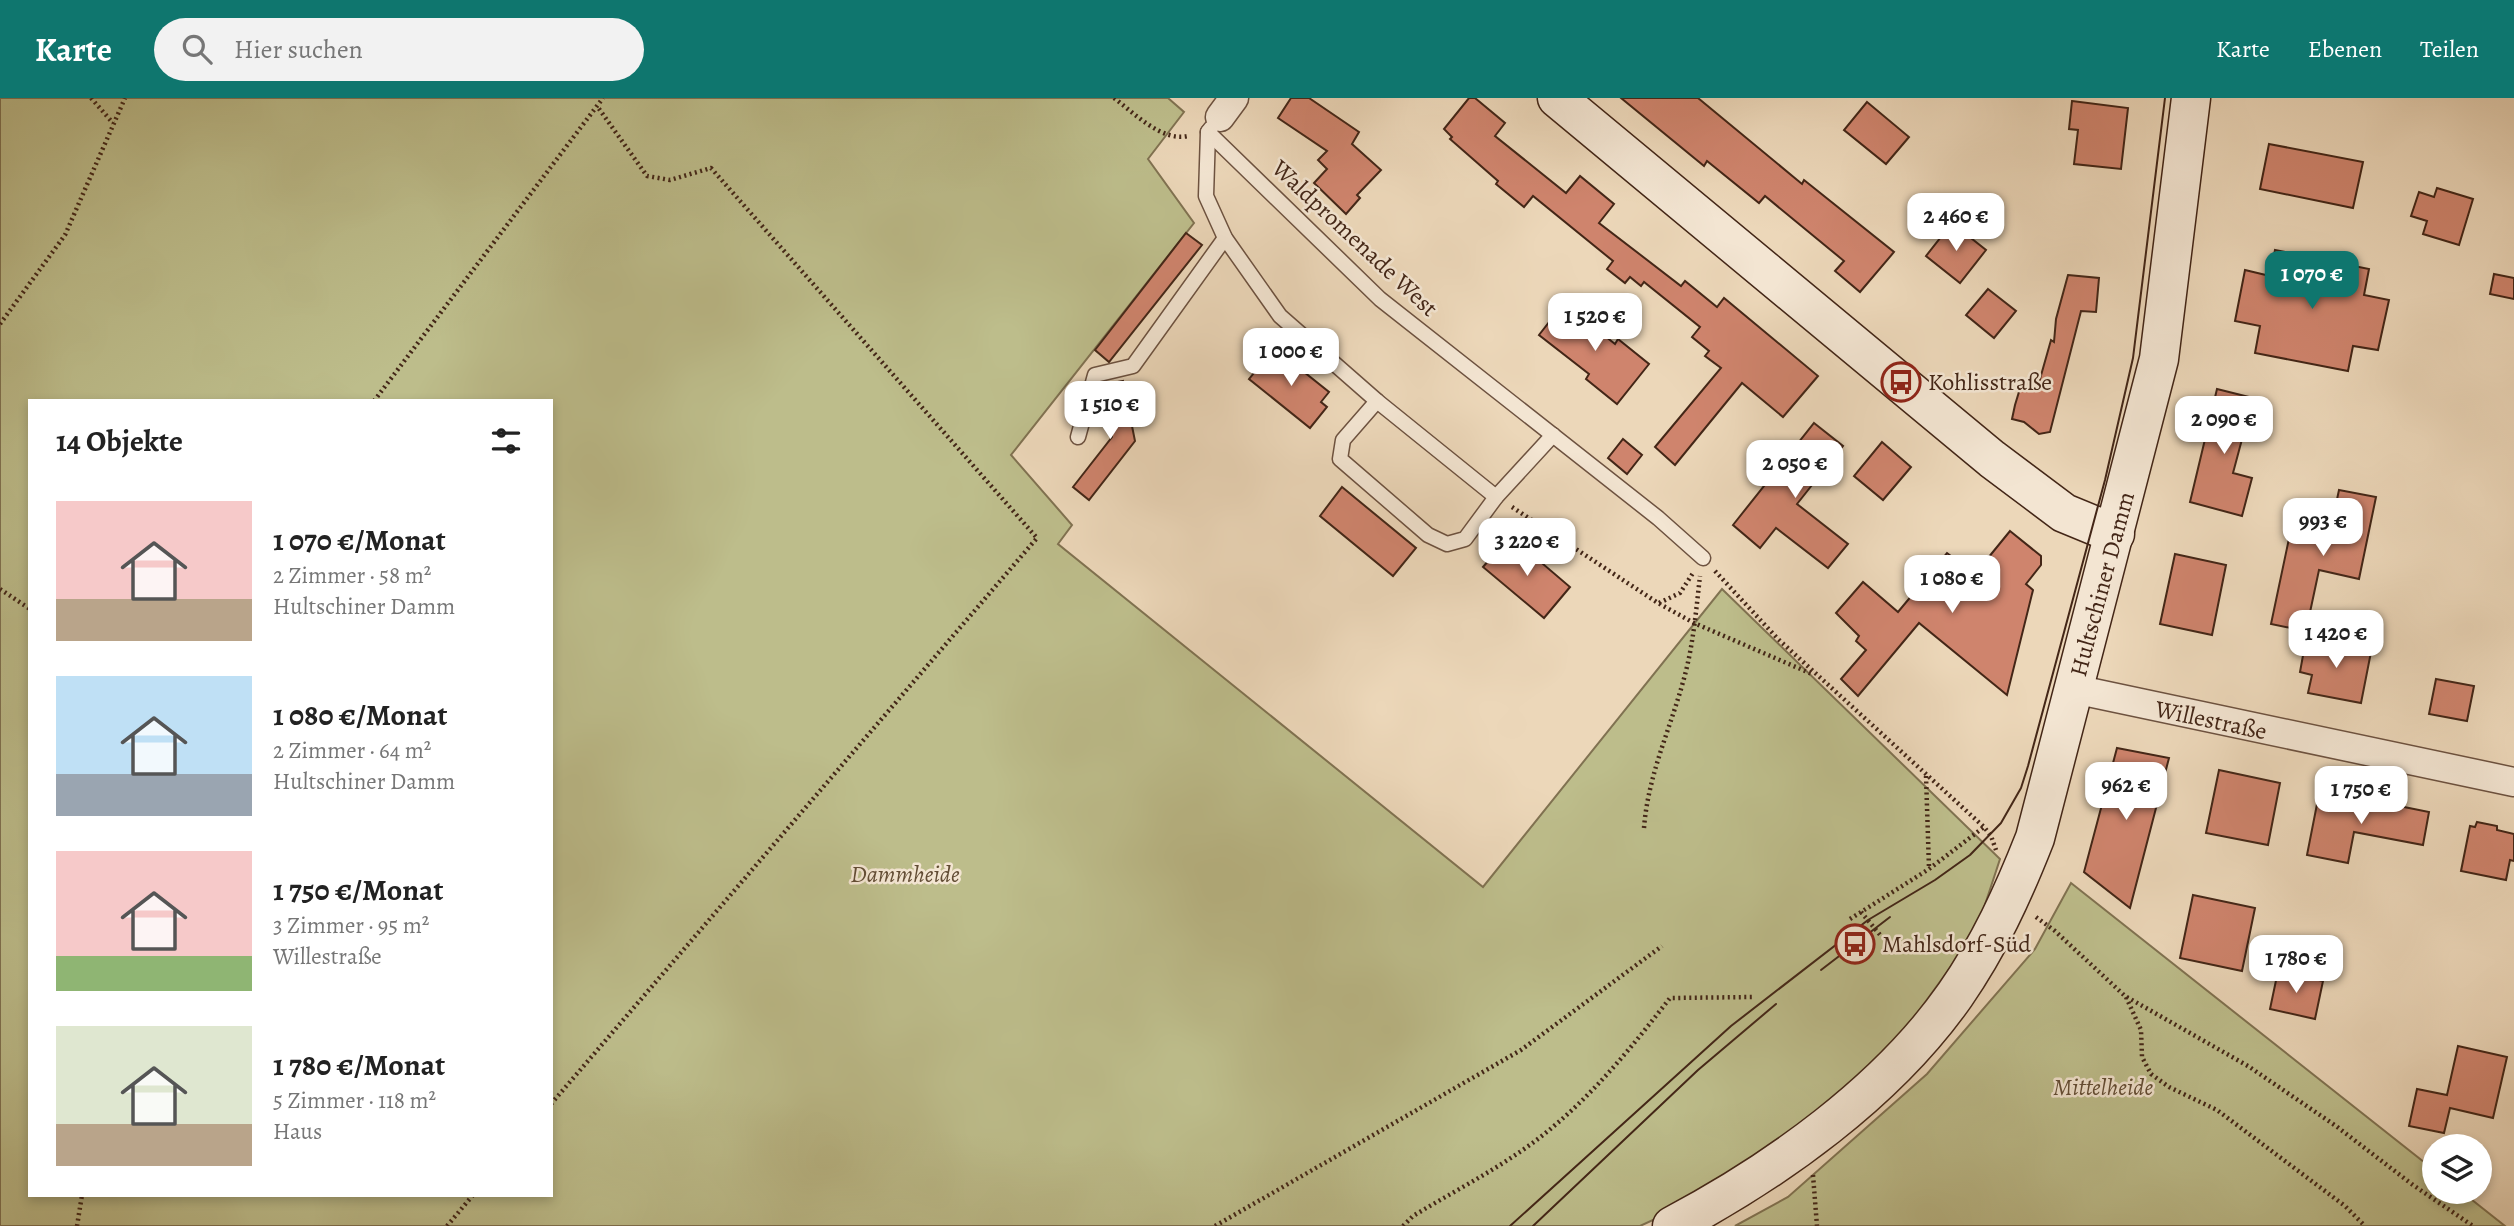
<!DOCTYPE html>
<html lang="de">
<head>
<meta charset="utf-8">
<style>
  :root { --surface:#fff; --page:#f2f2f2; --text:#222; --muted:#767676; --accent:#0f766e }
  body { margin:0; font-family:Alegreya,serif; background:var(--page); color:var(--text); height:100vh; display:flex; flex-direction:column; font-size:26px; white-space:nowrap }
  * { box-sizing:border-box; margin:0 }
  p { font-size:23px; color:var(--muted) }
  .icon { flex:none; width:38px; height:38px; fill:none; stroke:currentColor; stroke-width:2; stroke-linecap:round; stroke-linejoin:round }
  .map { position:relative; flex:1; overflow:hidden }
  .panel { position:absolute; left:28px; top:301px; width:525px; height:798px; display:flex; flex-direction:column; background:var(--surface); border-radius:0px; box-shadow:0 4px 10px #0003 }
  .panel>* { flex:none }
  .tools { position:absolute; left:2422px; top:1036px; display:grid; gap:14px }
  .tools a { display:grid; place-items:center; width:70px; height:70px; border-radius:50%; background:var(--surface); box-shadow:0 4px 10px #0003; font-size:35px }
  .price { position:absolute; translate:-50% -60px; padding:0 16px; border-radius:14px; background:#fff; color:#222; font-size:23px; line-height:46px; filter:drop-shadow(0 2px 4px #0008) }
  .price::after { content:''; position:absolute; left:50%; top:42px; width:21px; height:16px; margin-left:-10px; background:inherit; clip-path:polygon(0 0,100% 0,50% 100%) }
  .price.current { background:var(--accent); color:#fff }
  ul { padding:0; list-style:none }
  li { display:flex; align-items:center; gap:21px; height:175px; padding:0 28px }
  li span { display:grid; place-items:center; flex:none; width:196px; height:140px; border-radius:0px; color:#555 }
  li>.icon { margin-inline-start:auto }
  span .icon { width:84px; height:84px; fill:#fffc; stroke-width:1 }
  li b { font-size:30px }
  h2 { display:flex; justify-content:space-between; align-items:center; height:84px; padding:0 28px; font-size:30px }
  header { display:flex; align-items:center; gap:42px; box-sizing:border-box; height:98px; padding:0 35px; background:var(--accent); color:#fff }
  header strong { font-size:33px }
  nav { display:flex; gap:38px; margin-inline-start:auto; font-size:24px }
  .search { width:490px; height:63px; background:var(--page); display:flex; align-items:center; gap:18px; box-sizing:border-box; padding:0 24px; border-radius:38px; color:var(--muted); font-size:26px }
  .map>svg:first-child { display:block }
</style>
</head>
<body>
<header>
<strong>Karte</strong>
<div class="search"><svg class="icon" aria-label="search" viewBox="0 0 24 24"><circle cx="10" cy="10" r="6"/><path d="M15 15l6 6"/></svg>Hier suchen</div>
<nav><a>Karte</a><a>Ebenen</a><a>Teilen</a></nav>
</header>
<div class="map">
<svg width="2514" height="1128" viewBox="0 0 2514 1128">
  <rect width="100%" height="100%" fill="#ecd7b9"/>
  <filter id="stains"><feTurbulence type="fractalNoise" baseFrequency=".00286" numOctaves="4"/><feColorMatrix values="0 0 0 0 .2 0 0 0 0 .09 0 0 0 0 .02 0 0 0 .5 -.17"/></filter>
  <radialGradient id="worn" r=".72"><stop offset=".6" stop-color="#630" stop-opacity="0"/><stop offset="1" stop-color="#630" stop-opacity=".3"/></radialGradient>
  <g fill="#bdbd8b" stroke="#807251" stroke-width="2" fill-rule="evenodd">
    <path d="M0 0H1168L1184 14 1148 61 1194 125 1011 357 1072 427 1058 446 1483 789 1722 491 2000 761 1976 834 1892 950 1774 1052 1701 1100 1640 1128H0ZM30 303H551V1097H30Z"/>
    <polygon points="2071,785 2434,1072 2434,1094 2462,1094 2505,1128 1735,1128 1788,1099 1927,976 2035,851"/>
  </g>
  <g fill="#cf846d" stroke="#432617" stroke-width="2">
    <polygon points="1291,0 1309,0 1359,34 1352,46 1381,72 1357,97 1360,100 1346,116 1314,85 1327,71 1318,62 1327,53 1278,20"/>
    <polygon points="1469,0 1475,0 1505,25 1495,38 1566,95 1580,78 1614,106 1599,125 1681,188 1685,183 1717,209 1724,200 1818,278 1783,319 1742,285 1675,367 1655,349 1721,270 1705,258 1709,253 1692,239 1700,229 1644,184 1641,188 1630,179 1625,185 1607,171 1613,163 1533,98 1524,109 1496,86 1498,83 1450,41 1452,39 1444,31"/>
    <polygon points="1621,0 1698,0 1802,86 1804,82 1894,154 1860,194 1835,173 1844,163 1765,98 1759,105 1707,63 1704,68"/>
    <polygon points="2072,3 2128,10 2121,71 2074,66 2078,32 2069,31"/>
    <polygon points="1867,4 1909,39 1886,66 1844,32"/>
    <polygon points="2269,46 2363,64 2353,110 2260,91"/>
    <polygon points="2437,90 2473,101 2459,147 2423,136 2427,123 2411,118 2419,94 2434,99"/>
    <polygon points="1952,125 1986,152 1960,185 1926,158"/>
    <polygon points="1186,135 1202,147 1109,264 1095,252"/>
    <polygon points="2275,152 2369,171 2364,197 2389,202 2378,252 2353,248 2348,273 2255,255 2260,228 2235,223 2245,172 2270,178"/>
    <polygon points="2494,176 2514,180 2514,201 2490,196"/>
    <polygon points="2068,177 2099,180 2096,214 2081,213 2050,334 2039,336 2024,324 2012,321 2015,307 2022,284 2038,288 2051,242 2054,244 2056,221"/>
    <polygon points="1988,191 2016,213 1994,240 1966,217"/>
    <polygon points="1564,205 1615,246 1618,241 1649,266 1617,306 1586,281 1589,276 1539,237"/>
    <polygon points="1274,250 1329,294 1321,304 1327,309 1310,330 1249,281"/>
    <polygon points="1123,283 1135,343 1089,402 1073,389 1112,339 1102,287"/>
    <polygon points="2217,291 2253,300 2233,375 2252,380 2242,418 2190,404"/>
    <polygon points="1814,325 1843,348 1797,406 1848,446 1828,470 1776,430 1760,450 1733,427"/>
    <polygon points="1623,341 1642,357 1627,376 1608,360"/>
    <polygon points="1882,344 1911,369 1883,402 1854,378"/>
    <polygon points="1342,389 1416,450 1393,478 1320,418"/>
    <polygon points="2339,392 2376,399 2359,481 2319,472 2306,533 2271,526 2291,431 2329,439"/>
    <polygon points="2010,433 2041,458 2041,467 2026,486 2033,492 2007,597 1919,525 1858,598 1841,581 1866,552 1856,543 1859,538 1836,515 1863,484 1898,514 1947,455 1975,476"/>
    <polygon points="1515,442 1570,489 1544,520 1483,469 1501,448 1506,452"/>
    <polygon points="2175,456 2226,467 2212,537 2160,526"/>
    <polygon points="2306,541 2371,554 2361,605 2308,595 2312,577 2300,574"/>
    <polygon points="2436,581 2474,588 2467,623 2429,616"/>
    <polygon points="2117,650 2169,660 2130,810 2084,774"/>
    <polygon points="2219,672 2280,685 2268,747 2206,735"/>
    <polygon points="2319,696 2393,711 2394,707 2429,714 2423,747 2354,734 2348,765 2307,757"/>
    <polygon points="2477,724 2497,728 2497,732 2514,736 2514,763 2510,762 2506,782 2461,773 2470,728 2475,729"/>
    <polygon points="2193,797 2255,810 2242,873 2180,860"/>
    <polygon points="2278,873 2323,883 2315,921 2270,911"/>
    <polygon points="2458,948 2507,959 2493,1020 2450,1010 2444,1035 2409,1028 2417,991 2447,997"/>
  </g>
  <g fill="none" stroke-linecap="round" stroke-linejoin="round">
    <g stroke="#6d5240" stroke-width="17">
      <g id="lane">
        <polyline points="1211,30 1208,34 1206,98 1225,140 1280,218 1377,303 1496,399"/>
        <polyline points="1208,34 1380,201 1658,420 1703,460"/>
        <polyline points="1377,303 1343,342 1340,361 1428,437 1447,446 1465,441 1496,399 1553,337"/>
        <polyline points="1078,339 1095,277 1133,268 1225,140"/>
      </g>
    </g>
    <g stroke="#6d5240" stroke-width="31">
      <g id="street">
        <polyline points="1220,19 1234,0"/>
        <polyline points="2074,591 2514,684"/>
      </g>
    </g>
    <g stroke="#432617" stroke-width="41">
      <g id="secondary">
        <polyline points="1557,0 1992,361 2064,415 2115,436"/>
        <path d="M1672 1128C1776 1073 1887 994 1955 897 1989 848 2013 796 2035 740L2159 261 2191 0"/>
      </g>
    </g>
    <g stroke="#432617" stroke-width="4.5" stroke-dasharray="2 3.5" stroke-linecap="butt">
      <polyline points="91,0 113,25"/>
      <path d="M1114 0C1134 15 1162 44 1188 38"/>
      <polyline points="0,226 65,137 125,0"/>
      <polyline points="374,303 603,0"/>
      <polyline points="1512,409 1658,505 1694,525 1812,576"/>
      <polyline points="1715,473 1778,541 1984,729 1991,738 1996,752"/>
      <polyline points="0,491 30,511"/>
      <polyline points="1659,505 1680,495 1693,475"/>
      <polyline points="1926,678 1929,770"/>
      <path d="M1644 730C1648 678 1669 634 1683 584 1693 550 1696 513 1700 478"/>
      <polyline points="1861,814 1881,838"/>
      <polyline points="2036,819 2055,833 2125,898 2248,968 2336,1028 2413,1087 2473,1128"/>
      <polyline points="1850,821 1929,771 1984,729"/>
      <polyline points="2126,899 2141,932 2142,959 2151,976 2169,989 2217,1012 2345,1108 2365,1128"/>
      <polyline points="551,1006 1037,440 711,70 670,82 647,78 597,8"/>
      <polyline points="1813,1077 1817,1128"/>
      <polyline points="77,1128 82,1097"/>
      <polyline points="447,1128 473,1097"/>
      <polyline points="1215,1128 1521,952 1662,848"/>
      <path d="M1403 1128 1413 1118C1461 1089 1512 1064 1554 1028 1598 991 1635 945 1670 900L1754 899"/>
    </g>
    <use href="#lane" stroke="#f3e5d2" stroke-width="14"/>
    <use href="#street" stroke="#f3e5d2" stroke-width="28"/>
    <use href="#secondary" stroke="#f3e5d2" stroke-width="38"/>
    <g stroke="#432617" stroke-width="2">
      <polyline points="1821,872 1890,819"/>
      <polyline points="1510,1128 1731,928 1868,822 1935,782 1970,757 2001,725 2021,690 2028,668 2105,382 2133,260 2165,0"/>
      <polyline points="1533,1128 1698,972 1776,906"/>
    </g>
  </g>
  <defs>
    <g id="bus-ring" transform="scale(2.0125)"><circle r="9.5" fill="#f3e5d2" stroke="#8f2418" stroke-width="1.5"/><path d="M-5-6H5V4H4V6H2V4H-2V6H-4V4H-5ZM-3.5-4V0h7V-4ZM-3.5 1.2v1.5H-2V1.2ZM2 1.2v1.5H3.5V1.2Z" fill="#8f2418"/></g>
  </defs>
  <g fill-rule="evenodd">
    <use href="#bus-ring" x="1901" y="284"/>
    <use href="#bus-ring" x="1855" y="846"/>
  </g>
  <g text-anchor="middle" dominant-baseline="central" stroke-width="5" stroke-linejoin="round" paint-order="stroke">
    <g font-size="24" fill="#432617" stroke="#f3e5d2">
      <text transform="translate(1355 140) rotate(43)">Waldpromenade West</text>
      <text transform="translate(2102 486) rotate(-75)">Hultschiner Damm</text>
      <text transform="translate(2211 622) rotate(12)">Willestraße</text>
    </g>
    <g font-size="24" fill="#432617" stroke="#f3e5d2" text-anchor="start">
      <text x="1928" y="284">Kohlisstraße</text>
      <text x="1882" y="846">Mahlsdorf-Süd</text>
    </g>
    <g font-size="24" font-style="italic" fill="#624c34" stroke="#f3e5d2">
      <text x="905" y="776">Dammheide</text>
      <text x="2103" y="989">Mittelheide</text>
    </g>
  </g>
  <rect width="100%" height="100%" filter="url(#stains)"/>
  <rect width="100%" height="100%" fill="url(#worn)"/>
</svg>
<div class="tools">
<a><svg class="icon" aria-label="layers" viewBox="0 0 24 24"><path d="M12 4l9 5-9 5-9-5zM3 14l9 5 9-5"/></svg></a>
</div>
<b class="price" style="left:1956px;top:155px">2 460 €</b>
<b class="price current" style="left:2312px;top:213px">1 070 €</b>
<b class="price" style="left:1595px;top:255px">1 520 €</b>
<b class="price" style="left:1291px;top:290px">1 000 €</b>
<b class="price" style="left:1110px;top:343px">1 510 €</b>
<b class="price" style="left:2224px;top:358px">2 090 €</b>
<b class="price" style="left:1795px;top:402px">2 050 €</b>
<b class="price" style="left:2323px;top:460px">993 €</b>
<b class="price" style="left:1527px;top:480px">3 220 €</b>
<b class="price" style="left:1952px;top:517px">1 080 €</b>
<b class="price" style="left:2336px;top:572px">1 420 €</b>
<b class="price" style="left:2126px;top:724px">962 €</b>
<b class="price" style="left:2361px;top:728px">1 750 €</b>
<b class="price" style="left:2296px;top:897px">1 780 €</b>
<section class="panel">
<h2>14 Objekte<svg class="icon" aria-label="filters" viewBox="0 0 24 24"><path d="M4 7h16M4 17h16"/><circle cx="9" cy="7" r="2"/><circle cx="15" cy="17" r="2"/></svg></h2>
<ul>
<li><span style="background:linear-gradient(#f6c9c9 70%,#b9a48a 0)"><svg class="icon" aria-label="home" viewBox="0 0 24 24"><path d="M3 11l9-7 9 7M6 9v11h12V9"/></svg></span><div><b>1 070 €/Monat</b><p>2 Zimmer · 58 m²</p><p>Hultschiner Damm</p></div></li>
<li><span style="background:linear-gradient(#bfe0f5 70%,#9aa5b1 0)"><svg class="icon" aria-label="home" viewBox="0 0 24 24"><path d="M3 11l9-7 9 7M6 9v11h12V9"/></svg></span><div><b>1 080 €/Monat</b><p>2 Zimmer · 64 m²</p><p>Hultschiner Damm</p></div></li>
<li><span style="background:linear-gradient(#f6c9c9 75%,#8fb573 0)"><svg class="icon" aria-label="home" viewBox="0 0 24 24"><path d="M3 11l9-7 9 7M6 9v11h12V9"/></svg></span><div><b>1 750 €/Monat</b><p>3 Zimmer · 95 m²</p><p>Willestraße</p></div></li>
<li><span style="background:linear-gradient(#dfe7d0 70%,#b9a48a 0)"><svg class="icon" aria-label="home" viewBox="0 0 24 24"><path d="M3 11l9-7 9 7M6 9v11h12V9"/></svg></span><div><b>1 780 €/Monat</b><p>5 Zimmer · 118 m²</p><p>Haus</p></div></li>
</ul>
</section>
</div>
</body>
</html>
